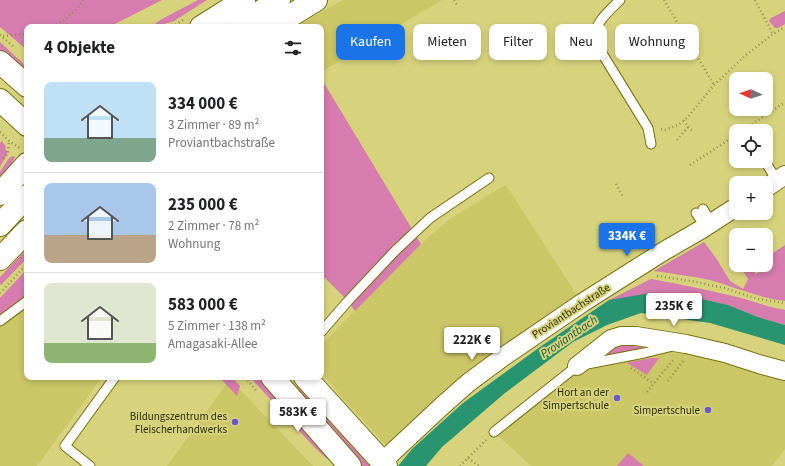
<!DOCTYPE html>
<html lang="de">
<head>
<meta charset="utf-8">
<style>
  :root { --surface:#fff; --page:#f6f6f6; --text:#202124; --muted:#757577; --line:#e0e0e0; --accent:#1a73e8 }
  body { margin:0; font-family:"Source Sans 3",sans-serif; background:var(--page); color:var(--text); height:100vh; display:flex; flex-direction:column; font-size:15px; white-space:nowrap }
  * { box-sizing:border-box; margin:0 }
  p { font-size:13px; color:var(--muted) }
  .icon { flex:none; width:22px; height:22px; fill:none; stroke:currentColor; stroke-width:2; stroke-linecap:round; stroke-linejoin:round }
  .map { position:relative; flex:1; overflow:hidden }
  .details { position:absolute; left:24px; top:24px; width:300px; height:356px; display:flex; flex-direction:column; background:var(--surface); border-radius:8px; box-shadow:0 2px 6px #0003 }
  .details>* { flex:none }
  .guide { position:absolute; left:336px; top:24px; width:380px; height:36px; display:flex; gap:8px }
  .needle { width:26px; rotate:273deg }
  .buttons { position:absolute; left:729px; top:72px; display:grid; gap:8px }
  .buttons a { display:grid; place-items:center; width:44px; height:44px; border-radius:8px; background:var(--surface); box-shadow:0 2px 6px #0003; font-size:20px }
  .price { position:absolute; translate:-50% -34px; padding:0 9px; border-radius:4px; background:#fff; color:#222; font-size:13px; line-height:26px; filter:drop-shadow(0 1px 2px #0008) }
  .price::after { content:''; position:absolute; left:50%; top:24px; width:12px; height:9px; margin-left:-6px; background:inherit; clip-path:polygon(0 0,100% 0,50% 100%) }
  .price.active { background:var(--accent); color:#fff }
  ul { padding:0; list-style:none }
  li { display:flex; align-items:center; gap:12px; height:100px; padding:0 20px }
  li+li { border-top:1px solid var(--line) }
  li span { display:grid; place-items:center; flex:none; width:112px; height:80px; border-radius:8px; color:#555 }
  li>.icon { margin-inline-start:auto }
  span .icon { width:48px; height:48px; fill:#fffc; stroke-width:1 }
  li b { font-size:17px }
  h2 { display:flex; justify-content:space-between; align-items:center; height:48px; padding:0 20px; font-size:17px }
  .tag { padding:0 14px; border-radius:8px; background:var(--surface); box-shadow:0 2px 6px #0003; font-size:14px; line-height:36px }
  .tag.active { background:var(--accent); color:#fff }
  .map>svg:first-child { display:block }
</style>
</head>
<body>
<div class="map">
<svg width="785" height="466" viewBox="0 0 785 466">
  <rect width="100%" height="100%" fill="#d7d37c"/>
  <g fill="#cbc666">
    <polygon points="343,0 442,0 321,72 321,27 295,27"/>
    <polygon points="506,185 582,303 393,453 340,395 321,372 321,345 421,244 447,221 493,192"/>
    <polygon points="27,295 27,377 102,377 37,466 0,466 0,317"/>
    <polygon points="611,339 785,371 785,449 772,466 531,466 494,432"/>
    <polygon points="230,379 313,466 167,466"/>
  </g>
  <g fill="#d67cae">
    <polygon points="0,0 162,0 109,27 27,27 27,50 0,27"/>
    <polygon points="198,0 207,0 174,21 164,24 152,26 162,19"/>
    <polygon points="785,11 785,24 778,28 775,28 769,21 771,18"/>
    <polygon points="0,42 27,67 27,75 0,51"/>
    <polygon points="321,78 421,244 355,311 348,301 321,274"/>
    <polygon points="2,141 6,147 5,149 8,152 0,167 0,143"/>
    <polygon points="13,156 15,157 8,170 0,183 0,172 9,158"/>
    <path d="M704 242 716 258 730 281 743 289 748 279 743 271 751 267 756 274 771 264 767 257 785 245V301C759 298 735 287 710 280 691 276 673 274 654 271Z"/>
    <polygon points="27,249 27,258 1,285 0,284 0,277"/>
    <polygon points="27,269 27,295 0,317 0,298"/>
    <path d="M651 279C680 284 708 290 737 297 753 301 768 307 785 310V325L758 317 728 305 702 299 609 300Z"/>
    <polygon points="640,340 643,352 608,357 608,345"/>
    <polygon points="651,358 659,358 647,375 627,363 630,362"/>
    <polygon points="219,377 232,377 240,386 237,396"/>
    <polygon points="250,377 259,377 331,458 329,460 326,458 314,447"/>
    <polygon points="294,377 373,466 360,466 299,392"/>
    <polygon points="628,453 644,466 617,466"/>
  </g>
  <polygon fill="#299470" points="650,293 702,299 728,305 758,317 785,325 785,345 710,323 641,313 607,325 573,342 505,393 442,447 426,466 398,466 412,449 463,403 540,347 609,300"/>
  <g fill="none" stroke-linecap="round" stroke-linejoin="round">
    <g stroke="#777110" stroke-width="11">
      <g id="lane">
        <path d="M620 0C611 9 594 23 595 37 595 41 598 46 600 50L648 128 651 144"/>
        <polyline points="765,161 777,181"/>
        <polyline points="703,209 711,223"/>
        <polyline points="696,213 705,226"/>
        <polyline points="0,321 27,301"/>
        <polyline points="321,332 348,301 395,251 430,218 489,178"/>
        <polyline points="494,432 577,366 644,353 673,346"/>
        <polyline points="90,466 65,446 115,377"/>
      </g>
    </g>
    <g stroke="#777110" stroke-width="20">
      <g id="street">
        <polyline points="766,188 785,175"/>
        <polyline points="577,366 611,339 621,336 636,336 686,344 725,353 762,365 785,371"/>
        <polyline points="382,462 442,406 468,383 503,357 582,303 664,251 702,229 736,207"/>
      </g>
    </g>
    <g stroke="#777110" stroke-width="24">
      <g id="secondary">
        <polyline points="0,62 27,86"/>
        <polyline points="0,100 27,125"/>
        <polyline points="272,377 350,466"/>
        <polyline points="305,377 386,466"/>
      </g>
    </g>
    <g stroke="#777110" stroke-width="24">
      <g id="primary">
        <polyline points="201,27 244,0"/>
        <polyline points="237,27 279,0"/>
        <polyline points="272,27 316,0"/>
        <polyline points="0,194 27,164"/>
        <polyline points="0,225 27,196"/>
        <polyline points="0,259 27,231"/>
      </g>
    </g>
    <g stroke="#94914e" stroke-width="2.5" stroke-dasharray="1 3" stroke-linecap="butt">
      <polyline points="454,0 457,5"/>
      <polyline points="664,0 714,85"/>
      <polyline points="755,0 773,34"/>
      <path d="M53 27C66 19 75 13 83 0"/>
      <polyline points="172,27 183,20"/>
      <polyline points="0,35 13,46"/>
      <polyline points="3,36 27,34"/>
      <polyline points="688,127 692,131 694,130"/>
      <polyline points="661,129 665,130 678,125 688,117 714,85 746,55 773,34 785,27"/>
      <polyline points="742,131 785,102"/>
      <polyline points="0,132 9,141 20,148"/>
      <polyline points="677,140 688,127 684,120"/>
      <polyline points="4,159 8,152 9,141"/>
      <polyline points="690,165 736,135"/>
      <polyline points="616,184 623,197"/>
      <polyline points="749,219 758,213"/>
      <polyline points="657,276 691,281 724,288 758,299 785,303"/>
      <polyline points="0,293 27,264"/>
      <polyline points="631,368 654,384"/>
      <polyline points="245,377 257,392"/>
      <polyline points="668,381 683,361"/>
      <polyline points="647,392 673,360"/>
      <polyline points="468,458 479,466"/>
      <polyline points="460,466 486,440"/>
    </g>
    <use href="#lane" stroke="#fff" stroke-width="9"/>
    <use href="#street" stroke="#fff" stroke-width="18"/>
    <use href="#secondary" stroke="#fff" stroke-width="22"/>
    <use href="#primary" stroke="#fff" stroke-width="22"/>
  </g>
  <g fill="#6b57d1" stroke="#d7d37c" stroke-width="1.5">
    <circle cx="617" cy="398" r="4"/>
    <circle cx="708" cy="410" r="4"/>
    <circle cx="235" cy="422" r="4"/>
  </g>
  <g text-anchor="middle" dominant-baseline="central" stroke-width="4" stroke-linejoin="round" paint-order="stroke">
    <g font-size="11" fill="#302e08" stroke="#d7d37c">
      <text transform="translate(571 311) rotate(-33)">Proviantbachstraße</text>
    </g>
    <g font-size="11" fill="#302e08" stroke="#d7d37c" text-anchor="end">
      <text x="609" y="392">Hort an der<tspan x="609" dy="13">Simpertschule</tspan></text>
      <text x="700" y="410">Simpertschule</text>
      <text x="227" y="416">Bildungszentrum des<tspan x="227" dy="13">Fleischerhandwerks</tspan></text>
    </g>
    <g font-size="12" font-style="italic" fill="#215743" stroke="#d7d37c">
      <text transform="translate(569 337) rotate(-34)">Proviantbach</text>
    </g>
  </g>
</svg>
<div class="buttons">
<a><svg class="needle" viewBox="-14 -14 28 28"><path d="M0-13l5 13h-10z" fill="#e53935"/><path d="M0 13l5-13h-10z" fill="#757577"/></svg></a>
<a><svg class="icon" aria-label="locate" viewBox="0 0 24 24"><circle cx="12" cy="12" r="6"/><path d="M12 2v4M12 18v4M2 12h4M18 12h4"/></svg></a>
<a>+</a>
<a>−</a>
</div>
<b class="price active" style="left:627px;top:257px">334K €</b>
<b class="price" style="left:674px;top:327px">235K €</b>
<b class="price" style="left:472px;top:361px">222K €</b>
<b class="price" style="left:298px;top:433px">583K €</b>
<div class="guide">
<a class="tag active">Kaufen</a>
<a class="tag">Mieten</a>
<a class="tag">Filter</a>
<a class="tag">Neu</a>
<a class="tag">Wohnung</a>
</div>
<section class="details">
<h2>4 Objekte<svg class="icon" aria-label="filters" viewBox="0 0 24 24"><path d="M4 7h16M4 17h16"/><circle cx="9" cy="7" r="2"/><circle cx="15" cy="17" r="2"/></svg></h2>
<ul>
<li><span style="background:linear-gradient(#bfe0f5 70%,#7fa58c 0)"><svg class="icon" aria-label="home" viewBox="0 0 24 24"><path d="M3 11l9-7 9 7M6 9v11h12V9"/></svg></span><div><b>334 000 €</b><p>3 Zimmer · 89 m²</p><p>Proviantbachstraße</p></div></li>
<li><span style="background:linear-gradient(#a9c7e8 65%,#b9a48a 0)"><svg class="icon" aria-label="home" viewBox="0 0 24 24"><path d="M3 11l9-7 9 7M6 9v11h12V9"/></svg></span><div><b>235 000 €</b><p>2 Zimmer · 78 m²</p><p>Wohnung</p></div></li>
<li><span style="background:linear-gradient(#dfe7d0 75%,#8fb573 0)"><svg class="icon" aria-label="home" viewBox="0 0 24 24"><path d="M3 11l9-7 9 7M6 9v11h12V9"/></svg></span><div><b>583 000 €</b><p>5 Zimmer · 138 m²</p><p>Amagasaki-Allee</p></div></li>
</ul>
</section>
</div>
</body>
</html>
